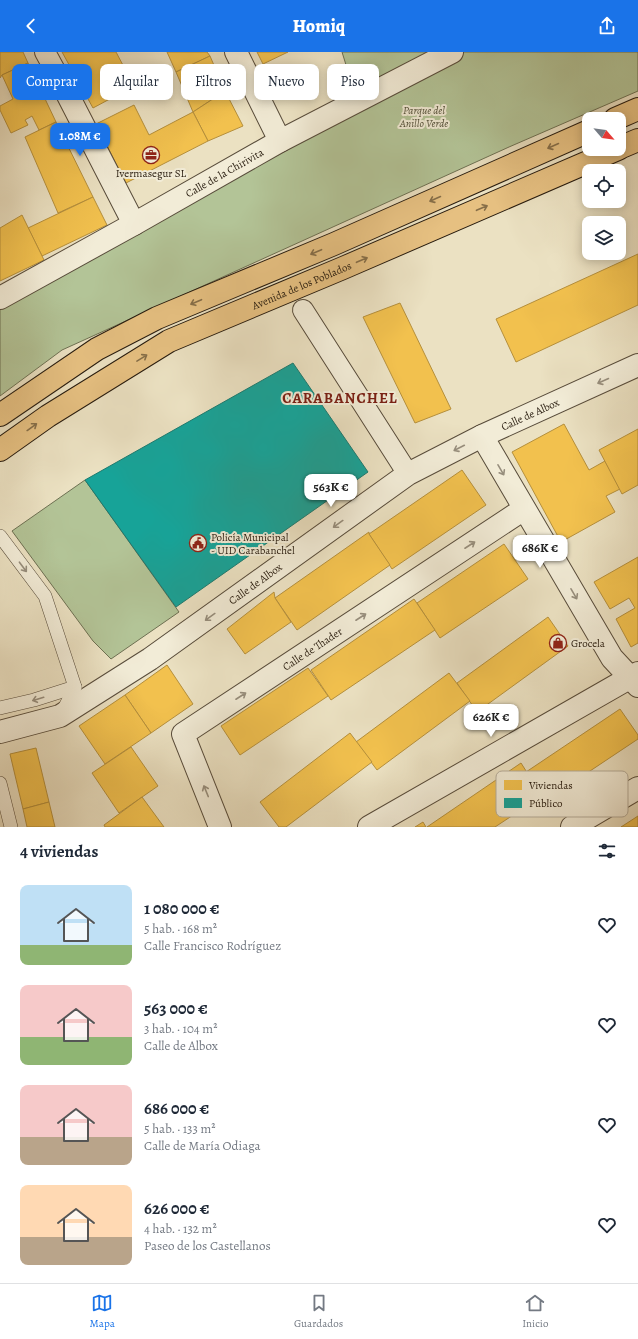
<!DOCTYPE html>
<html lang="es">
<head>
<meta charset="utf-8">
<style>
  :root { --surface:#fff; --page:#f6f6f7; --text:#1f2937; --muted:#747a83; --line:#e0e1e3; --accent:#1a73e8 }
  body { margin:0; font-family:Alegreya,serif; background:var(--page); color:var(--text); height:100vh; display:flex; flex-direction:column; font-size:15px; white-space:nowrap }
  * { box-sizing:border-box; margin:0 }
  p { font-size:13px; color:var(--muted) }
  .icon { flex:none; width:22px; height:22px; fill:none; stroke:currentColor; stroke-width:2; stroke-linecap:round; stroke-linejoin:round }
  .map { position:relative; height:775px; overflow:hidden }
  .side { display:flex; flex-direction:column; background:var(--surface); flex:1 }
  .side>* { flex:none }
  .top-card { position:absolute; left:12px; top:12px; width:400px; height:36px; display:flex; gap:8px }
  .needle { width:26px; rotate:118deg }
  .controls { position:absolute; left:582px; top:60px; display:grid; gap:8px }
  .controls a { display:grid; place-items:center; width:44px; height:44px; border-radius:8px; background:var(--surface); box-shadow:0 2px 10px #0003; font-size:20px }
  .price { position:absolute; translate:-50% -34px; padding:0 9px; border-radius:8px; background:#fff; color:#222; font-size:13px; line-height:26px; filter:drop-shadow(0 1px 2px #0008) }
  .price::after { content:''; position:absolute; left:50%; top:24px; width:12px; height:9px; margin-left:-6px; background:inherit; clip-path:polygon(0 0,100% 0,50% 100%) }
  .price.current { background:var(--accent); color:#fff }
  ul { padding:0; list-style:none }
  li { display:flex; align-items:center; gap:12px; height:100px; padding:0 20px }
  li span { display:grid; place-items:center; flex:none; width:112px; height:80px; border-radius:8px; color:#555 }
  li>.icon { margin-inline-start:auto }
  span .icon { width:48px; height:48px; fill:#fffc; stroke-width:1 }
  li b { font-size:17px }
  h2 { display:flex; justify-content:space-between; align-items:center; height:48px; padding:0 20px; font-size:17px }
  .chip { padding:0 14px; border-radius:8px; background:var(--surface); box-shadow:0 2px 10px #0003; font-size:14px; line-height:36px }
  .chip.current { background:var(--accent); color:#fff }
  header { display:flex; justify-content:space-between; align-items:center; height:52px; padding:0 20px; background:var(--accent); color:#fff; font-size:18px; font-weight:800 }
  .tab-bar { display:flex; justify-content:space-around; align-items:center; height:56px; border-top:1px solid var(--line); background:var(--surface); font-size:11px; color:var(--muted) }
  .tab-bar a { display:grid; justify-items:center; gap:2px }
  .tab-bar .current { color:var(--accent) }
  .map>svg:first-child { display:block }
</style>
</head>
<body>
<header><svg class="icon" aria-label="back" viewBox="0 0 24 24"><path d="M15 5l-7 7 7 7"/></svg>Homiq<svg class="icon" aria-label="share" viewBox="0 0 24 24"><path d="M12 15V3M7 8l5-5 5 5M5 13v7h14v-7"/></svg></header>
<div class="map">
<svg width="638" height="775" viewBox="0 0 638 775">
  <rect width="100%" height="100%" fill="#ebe1c2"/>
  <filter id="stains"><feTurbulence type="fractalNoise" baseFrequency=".005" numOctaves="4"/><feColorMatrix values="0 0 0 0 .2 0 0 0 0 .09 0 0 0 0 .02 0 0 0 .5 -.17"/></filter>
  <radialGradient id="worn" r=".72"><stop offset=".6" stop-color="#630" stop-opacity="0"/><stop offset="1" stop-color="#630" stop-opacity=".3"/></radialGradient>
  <g fill="#b3c497" stroke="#6d7052">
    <polygon points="342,0 638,0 638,39 509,95 62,298 0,344 0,256 360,58"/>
    <polygon points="85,428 179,560 111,607 93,589 12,479"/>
  </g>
  <g fill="#f2c14e" stroke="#b58f3b">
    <polygon points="0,0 23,0 28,11 2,23 0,26"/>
    <polygon points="62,0 116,0 134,34 93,56"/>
    <polygon points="167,0 207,0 210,4 176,20"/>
    <polygon points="257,0 288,0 263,12"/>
    <polygon points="210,4 225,39 193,60 176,20"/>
    <polygon points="28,11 56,70 39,78 32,64 25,68 28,73 11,81 0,58 0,54 13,47 2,23"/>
    <polygon points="225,39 243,74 208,89 193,60"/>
    <polygon points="134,53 149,83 193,60 208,89 126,131 96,72"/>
    <polygon points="56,70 93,145 58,161 25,85"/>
    <polygon points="93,145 107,173 42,204 28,176"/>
    <polygon points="22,163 44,208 0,229 0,176"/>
    <polygon points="638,202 638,253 516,310 496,267"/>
    <polygon points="400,251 451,357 415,371 363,265"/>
    <polygon points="564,372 589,418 605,409 620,437 606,444 615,460 561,490 512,400"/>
    <polygon points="638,377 638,433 622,442 599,398"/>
    <polygon points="462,418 486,453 392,517 369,482"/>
    <polygon points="369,480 369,482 390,513 297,578 275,546"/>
    <polygon points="504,492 528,527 440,586 417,551"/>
    <polygon points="638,505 638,591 631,595 616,567 635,556 629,546 610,557 594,530"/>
    <polygon points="274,540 275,546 291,570 245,602 227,577"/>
    <polygon points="414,547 435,578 331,648 311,618"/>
    <polygon points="548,565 568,594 477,660 457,631"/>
    <polygon points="167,613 193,652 151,681 125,643"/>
    <polygon points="308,616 328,644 240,703 221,674"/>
    <polygon points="449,621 470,649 377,718 356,690"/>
    <polygon points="125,643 151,681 105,712 79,674"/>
    <polygon points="620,657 638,683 638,687 545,749 526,720"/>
    <polygon points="350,681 372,710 286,775 279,775 260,750"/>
    <polygon points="131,695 158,734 119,761 92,721"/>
    <polygon points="36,696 49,750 23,757 10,702"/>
    <polygon points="521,711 542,744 495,775 427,775"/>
    <polygon points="142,745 164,775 105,775 104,773"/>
    <polygon points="49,750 55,775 27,775 23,757"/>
    <polygon points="638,764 638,775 621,775"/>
    <polygon points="423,770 426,775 415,775"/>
  </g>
  <polygon fill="#17a398" stroke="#1c7a6f" points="293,311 368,420 176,555 85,428"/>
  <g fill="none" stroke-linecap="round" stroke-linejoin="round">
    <g stroke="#584c3b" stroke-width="14">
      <g id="service">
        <polyline points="0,484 45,544 75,635 63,659"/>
        <polyline points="0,656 34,648 75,635"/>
        <polyline points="0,731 11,775"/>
      </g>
    </g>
    <g stroke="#584c3b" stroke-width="22">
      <g id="pedestrian">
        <polyline points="45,0 57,22"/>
        <polyline points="303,258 408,422"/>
      </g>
    </g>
    <g stroke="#584c3b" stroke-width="24">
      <g id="minor">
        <polyline points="236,0 280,89"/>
        <polyline points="57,22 134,172"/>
        <path id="s1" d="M0 246 134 172 280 89 452 0"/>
        <polyline points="482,384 612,606 638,634"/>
        <path id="s2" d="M0 680 60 664 150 607 408 422 482 384 638 313"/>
        <path id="s3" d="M220 775 183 682 524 457"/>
        <polyline points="369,775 638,621"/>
        <polyline points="572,775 638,736"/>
      </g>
    </g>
    <g stroke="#271b0e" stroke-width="24">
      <g id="primary">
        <polyline points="615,67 638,57"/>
        <polyline points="619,96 638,88"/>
        <polyline points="0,363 97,297 157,266 334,192 589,79"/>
        <path id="s4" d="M0 398 48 364 169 289 343 216 618 97"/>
      </g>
    </g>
    <use href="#service" stroke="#f2ecd7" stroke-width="13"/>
    <use href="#pedestrian" stroke="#f2ecd7" stroke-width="20"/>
    <use href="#minor" stroke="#f2ecd7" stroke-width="22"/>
    <use href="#primary" stroke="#e6c081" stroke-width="22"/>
  </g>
  <defs><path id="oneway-shaft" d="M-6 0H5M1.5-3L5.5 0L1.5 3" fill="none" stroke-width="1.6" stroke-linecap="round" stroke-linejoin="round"/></defs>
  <g stroke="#866e48">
    <use href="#oneway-shaft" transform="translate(553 94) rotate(156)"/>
    <use href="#oneway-shaft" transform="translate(435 147) rotate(156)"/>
    <use href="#oneway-shaft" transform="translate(482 156) rotate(-23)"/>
    <use href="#oneway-shaft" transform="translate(316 200) rotate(157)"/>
    <use href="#oneway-shaft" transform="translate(362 208) rotate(-23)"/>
    <use href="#oneway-shaft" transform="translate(196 250) rotate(157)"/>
    <use href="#oneway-shaft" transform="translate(142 306) rotate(-32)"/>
    <use href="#oneway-shaft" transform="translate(32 375) rotate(-36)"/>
  </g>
  <g stroke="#978e7d">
    <use href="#oneway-shaft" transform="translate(603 329) rotate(156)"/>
    <use href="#oneway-shaft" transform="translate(459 396) rotate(153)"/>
    <use href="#oneway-shaft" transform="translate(501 418) rotate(60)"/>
    <use href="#oneway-shaft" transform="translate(338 472) rotate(144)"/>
    <use href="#oneway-shaft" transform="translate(470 493) rotate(-33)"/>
    <use href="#oneway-shaft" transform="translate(23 515) rotate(53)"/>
    <use href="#oneway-shaft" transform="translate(574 542) rotate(60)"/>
    <use href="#oneway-shaft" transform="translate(210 565) rotate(144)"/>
    <use href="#oneway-shaft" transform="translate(361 565) rotate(-33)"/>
    <use href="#oneway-shaft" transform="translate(241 644) rotate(-33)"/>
    <use href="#oneway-shaft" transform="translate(38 647) rotate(163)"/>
    <use href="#oneway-shaft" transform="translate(206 739) rotate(-112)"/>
  </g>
  <defs>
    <g id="office-ring" transform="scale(0.9)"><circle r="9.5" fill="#f2ecd7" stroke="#8f2418" stroke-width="1.5"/><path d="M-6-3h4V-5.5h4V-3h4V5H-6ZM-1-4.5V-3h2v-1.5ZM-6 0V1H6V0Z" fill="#8f2418"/></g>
    <g id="civic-ring" transform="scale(0.9)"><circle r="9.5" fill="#f2ecd7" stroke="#8f2418" stroke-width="1.5"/><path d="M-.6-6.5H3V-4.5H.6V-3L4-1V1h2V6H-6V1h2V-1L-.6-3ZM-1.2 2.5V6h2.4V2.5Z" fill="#8f2418"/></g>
    <g id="shop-ring" transform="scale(0.9)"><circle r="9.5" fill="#f2ecd7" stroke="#8f2418" stroke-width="1.5"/><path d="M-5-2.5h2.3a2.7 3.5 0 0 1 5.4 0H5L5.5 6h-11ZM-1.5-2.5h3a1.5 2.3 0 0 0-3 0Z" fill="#8f2418"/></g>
  </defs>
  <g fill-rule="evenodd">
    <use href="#office-ring" x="151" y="103"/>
    <use href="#civic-ring" x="198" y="491"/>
    <use href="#shop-ring" x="558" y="591"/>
  </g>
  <g text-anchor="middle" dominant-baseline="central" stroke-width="4" stroke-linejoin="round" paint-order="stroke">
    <g font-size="11" font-style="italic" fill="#514e37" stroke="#f2ecd7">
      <text x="424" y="58">Parque del<tspan x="424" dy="13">Anillo Verde</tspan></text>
    </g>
    <g font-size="11" fill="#271b0e" stroke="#f2ecd7">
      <text stroke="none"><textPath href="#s1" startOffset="257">Calle de la Chirivita</textPath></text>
      <text stroke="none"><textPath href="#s4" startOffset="345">Avenida de los Poblados</textPath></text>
      <text stroke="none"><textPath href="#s2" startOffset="622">Calle de Albox</textPath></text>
      <text stroke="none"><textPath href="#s2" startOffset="298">Calle de Albox</textPath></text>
      <text stroke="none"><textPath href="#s3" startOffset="255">Calle de Thader</textPath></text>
    </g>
    <g font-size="11" fill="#271b0e" stroke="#f2ecd7" text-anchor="start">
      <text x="151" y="121" text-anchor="middle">Ivermasegur SL</text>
      <text x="211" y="485">Policía Municipal<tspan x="211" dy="13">- UID Carabanchel</tspan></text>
      <text x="571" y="591">Grocela</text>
    </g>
    <g font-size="15" font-weight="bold" letter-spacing="1" fill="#7a1f14" stroke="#f2ecd7">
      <text x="340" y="346">CARABANCHEL</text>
    </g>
  </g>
  <rect x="496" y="719" width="132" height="46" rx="6" fill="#f2ecd7" stroke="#b5ad9b" stroke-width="1"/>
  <rect x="504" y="728" width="18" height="10" fill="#f2c14e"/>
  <rect x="504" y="746" width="18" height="10" fill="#17a398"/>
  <g font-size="11" fill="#271b0e">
    <text x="529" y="737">Viviendas</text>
    <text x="529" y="755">Público</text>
  </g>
  <rect width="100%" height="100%" filter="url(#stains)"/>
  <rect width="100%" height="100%" fill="url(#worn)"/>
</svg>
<div class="controls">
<a><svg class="needle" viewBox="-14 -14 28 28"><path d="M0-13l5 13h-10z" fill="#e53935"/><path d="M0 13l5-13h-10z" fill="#747a83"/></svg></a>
<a><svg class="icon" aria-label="locate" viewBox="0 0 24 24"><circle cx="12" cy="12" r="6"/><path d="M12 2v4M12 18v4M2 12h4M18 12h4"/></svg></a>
<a><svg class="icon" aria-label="layers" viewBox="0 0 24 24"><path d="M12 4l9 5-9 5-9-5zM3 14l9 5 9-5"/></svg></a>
</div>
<b class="price current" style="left:80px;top:105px">1.08M €</b>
<b class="price" style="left:331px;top:456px">563K €</b>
<b class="price" style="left:540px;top:517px">686K €</b>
<b class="price" style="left:491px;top:686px">626K €</b>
<div class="top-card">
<a class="chip current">Comprar</a>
<a class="chip">Alquilar</a>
<a class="chip">Filtros</a>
<a class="chip">Nuevo</a>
<a class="chip">Piso</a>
</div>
</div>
<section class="side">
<h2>4 viviendas<svg class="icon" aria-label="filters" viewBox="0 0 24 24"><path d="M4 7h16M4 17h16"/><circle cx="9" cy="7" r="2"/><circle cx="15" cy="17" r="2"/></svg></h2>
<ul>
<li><span style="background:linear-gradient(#bfe0f5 75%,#8fb573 0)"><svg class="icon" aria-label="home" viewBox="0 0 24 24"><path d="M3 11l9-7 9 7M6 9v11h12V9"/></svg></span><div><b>1 080 000 €</b><p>5 hab. · 168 m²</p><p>Calle Francisco Rodríguez</p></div><svg class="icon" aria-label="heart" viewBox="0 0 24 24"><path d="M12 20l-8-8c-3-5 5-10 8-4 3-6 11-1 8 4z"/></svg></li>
<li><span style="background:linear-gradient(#f6c9c9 65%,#8fb573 0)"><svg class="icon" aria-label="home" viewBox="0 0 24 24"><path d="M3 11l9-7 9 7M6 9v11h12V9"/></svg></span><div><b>563 000 €</b><p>3 hab. · 104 m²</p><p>Calle de Albox</p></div><svg class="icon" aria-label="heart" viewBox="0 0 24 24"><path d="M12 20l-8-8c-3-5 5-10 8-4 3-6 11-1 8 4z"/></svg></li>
<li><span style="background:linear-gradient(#f6c9c9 65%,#b9a48a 0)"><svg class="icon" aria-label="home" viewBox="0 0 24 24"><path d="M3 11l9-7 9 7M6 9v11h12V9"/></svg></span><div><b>686 000 €</b><p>5 hab. · 133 m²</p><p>Calle de María Odiaga</p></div><svg class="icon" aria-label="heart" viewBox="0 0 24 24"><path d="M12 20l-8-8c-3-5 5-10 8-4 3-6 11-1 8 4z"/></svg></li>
<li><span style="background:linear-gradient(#ffd9b3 65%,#b9a48a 0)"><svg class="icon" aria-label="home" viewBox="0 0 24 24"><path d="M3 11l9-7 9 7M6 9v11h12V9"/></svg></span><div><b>626 000 €</b><p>4 hab. · 132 m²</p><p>Paseo de los Castellanos</p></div><svg class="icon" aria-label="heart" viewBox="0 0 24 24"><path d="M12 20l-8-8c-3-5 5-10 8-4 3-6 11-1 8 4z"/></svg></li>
</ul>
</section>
<nav class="tab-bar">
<a class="current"><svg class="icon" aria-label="map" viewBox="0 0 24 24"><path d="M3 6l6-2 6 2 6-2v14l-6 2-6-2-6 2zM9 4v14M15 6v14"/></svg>Mapa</a>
<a><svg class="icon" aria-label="saved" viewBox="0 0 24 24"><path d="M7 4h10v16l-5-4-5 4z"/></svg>Guardados</a>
<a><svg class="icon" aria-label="home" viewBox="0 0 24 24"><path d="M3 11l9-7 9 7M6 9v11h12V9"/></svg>Inicio</a>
</nav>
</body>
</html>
